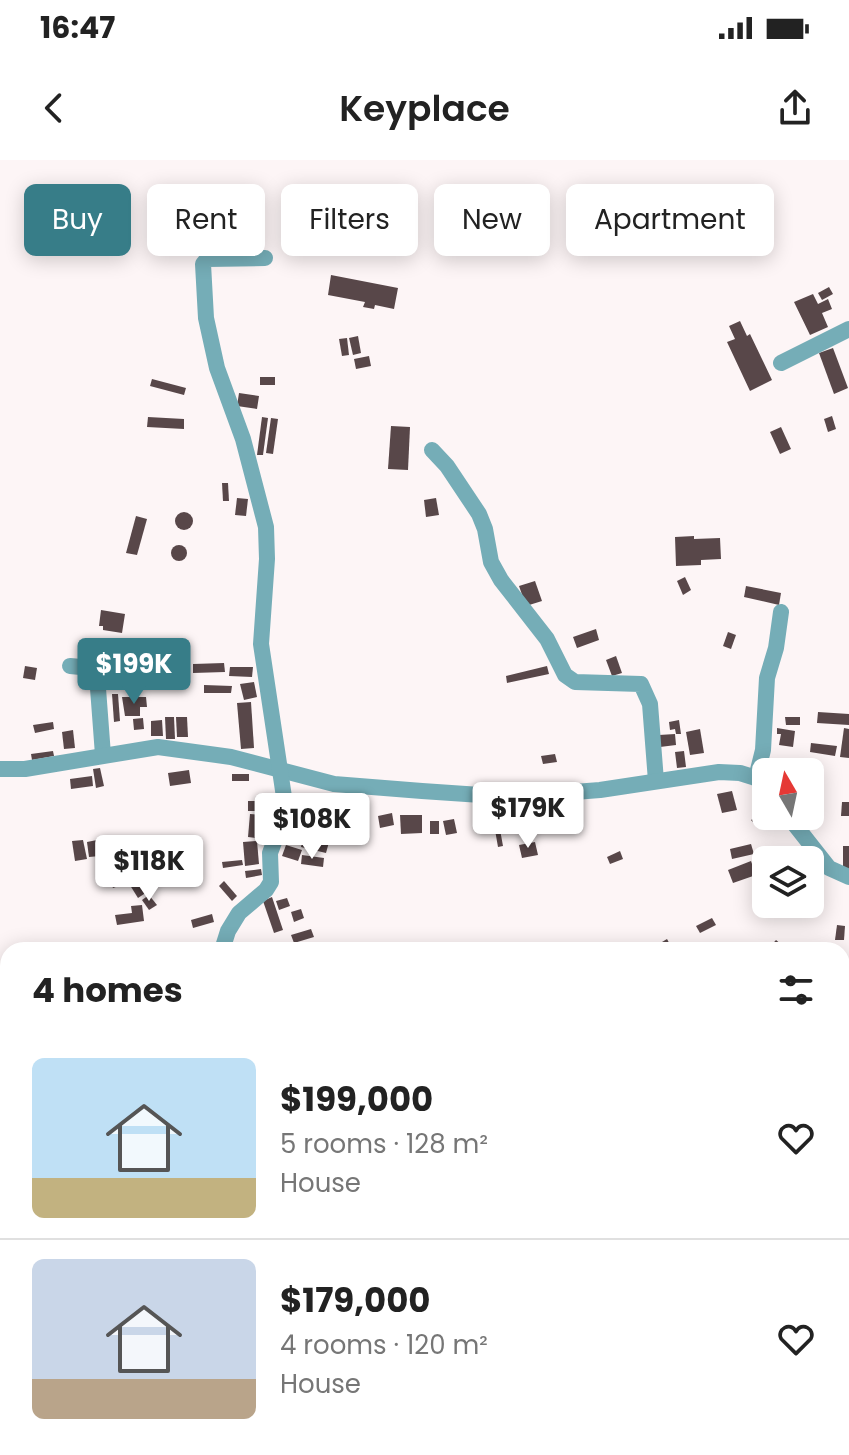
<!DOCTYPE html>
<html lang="en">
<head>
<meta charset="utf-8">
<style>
  :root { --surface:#fff; --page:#f6f6f6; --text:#222; --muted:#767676; --line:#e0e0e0; --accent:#377d88 }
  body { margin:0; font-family:Poppins,sans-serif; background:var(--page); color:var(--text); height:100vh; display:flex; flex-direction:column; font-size:30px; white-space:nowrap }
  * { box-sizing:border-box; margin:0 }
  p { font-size:26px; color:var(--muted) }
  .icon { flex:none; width:44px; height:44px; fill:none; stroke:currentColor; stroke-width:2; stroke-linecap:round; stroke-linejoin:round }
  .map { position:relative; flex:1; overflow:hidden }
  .drawer { position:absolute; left:0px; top:782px; width:850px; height:514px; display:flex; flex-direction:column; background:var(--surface); border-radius:24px 24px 0 0; box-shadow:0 4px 20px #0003 }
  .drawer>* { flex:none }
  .banner { position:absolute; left:24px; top:24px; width:802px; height:72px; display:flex; gap:16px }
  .needle { width:52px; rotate:351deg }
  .tools { position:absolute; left:752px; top:598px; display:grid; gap:16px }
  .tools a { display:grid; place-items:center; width:72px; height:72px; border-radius:12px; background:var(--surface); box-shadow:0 4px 20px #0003; font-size:40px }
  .price { position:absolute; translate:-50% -68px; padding:0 18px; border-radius:8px; background:#fff; color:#222; font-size:26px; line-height:52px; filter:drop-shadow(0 2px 4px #0008) }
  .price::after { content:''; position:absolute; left:50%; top:48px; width:24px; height:18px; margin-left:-12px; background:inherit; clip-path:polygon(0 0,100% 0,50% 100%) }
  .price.active { background:var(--accent); color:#fff }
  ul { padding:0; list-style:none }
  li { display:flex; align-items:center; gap:24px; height:200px; padding:0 32px }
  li+li { border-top:2px solid var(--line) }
  li span { display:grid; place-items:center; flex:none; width:224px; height:160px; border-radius:12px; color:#555 }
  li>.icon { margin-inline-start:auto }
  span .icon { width:96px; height:96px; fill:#fffc; stroke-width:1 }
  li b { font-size:34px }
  h2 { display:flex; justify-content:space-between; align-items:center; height:96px; padding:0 32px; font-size:34px }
  .chip { padding:0 28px; border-radius:12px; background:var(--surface); box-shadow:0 4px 20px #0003; font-size:28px; line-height:72px }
  .chip.active { background:var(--accent); color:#fff }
  .status { display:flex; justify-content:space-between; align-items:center; height:56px; padding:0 40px; background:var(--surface); direction:ltr }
  .status svg { height:22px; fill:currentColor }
  header { display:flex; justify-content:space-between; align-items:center; height:104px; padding:0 32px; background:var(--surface); font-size:36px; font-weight:600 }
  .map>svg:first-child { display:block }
</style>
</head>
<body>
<div class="status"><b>16:47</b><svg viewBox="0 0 49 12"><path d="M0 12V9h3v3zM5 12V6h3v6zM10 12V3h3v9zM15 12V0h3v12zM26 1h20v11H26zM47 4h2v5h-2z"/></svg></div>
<header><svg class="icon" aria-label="back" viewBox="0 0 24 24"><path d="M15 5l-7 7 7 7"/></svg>Keyplace<svg class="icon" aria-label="share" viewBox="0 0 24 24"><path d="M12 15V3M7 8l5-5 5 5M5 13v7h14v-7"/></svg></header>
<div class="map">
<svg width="849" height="1295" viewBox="0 0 849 1295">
  <rect width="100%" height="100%" fill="#fdf5f6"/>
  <g fill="#584749">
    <polygon points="331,115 398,128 394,149 375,145 374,149 363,147 365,142 328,135"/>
    <polygon points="829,127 833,134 822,140 818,133"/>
    <polygon points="813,134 818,144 828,139 832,149 822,153 828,167 810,175 794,142"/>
    <polygon points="740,161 747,176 750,174 772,220 750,231 727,182 735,179 729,166"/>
    <polygon points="358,176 361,193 353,195 349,178"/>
    <polygon points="347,178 349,195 342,196 339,179"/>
    <polygon points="833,188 848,228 834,234 819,193"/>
    <polygon points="369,196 371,206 356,209 354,199"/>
    <rect x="260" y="217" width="15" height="8"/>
    <polygon points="152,219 186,228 184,235 150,226"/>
    <polygon points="239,233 259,236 257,249 237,246"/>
    <polygon points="832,256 836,269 828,272 824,259"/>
    <polygon points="148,257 184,259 184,269 147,267"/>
    <polygon points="262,257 268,258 263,295 257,295"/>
    <polygon points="271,258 278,259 273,294 266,293"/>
    <polygon points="391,266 410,267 408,310 388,309"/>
    <polygon points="781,267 791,289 780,294 770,272"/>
    <polygon points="222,323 228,323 229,341 223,341"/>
    <polygon points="237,338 248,339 246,356 235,355"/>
    <polygon points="436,338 439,355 426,357 424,340"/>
    <circle cx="184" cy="361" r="9"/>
    <polygon points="136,356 147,359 137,395 126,393"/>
    <polygon points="694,376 694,379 720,378 721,399 701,400 701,405 676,406 675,377"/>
    <circle cx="179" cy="393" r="8"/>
    <polygon points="685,417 691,430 683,435 677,421"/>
    <polygon points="535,421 542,441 526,446 519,426"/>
    <polygon points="746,426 781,433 779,445 744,437"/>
    <polygon points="101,450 125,454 122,473 103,470 103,466 99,466"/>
    <polygon points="596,469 599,480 577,488 573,477"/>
    <polygon points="728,472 736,475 731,489 723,486"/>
    <polygon points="616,496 622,513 612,516 606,500"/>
    <polygon points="224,503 225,512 193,513 193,504"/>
    <polygon points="25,506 37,508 35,520 23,518"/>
    <polygon points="547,506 549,514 507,523 506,516"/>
    <polygon points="230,507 253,507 252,517 229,516"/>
    <polygon points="120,512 140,515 138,523 119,520"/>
    <polygon points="254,522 257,537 244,540 240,524"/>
    <polygon points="204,525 232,526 231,533 204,533"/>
    <polygon points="112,534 118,534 120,561 114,562"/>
    <polygon points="122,537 146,537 147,547 140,547 140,556 125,556"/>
    <polygon points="251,542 254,588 241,589 237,543"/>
    <polygon points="818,552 849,554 849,565 817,563"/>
    <polygon points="165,557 174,557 175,579 166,579"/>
    <polygon points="176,557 187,557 188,577 177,577"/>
    <polygon points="785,557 800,557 800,565 786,565"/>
    <polygon points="143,558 144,569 134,570 133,559"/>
    <polygon points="162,560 163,576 151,576 151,561"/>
    <polygon points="679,560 681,574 676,574 675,569 670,570 669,562"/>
    <polygon points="53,562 54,569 35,573 33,565"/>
    <polygon points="777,568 795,571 793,587 779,585 781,574 777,574"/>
    <polygon points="844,568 849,569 849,598 840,597"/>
    <polygon points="700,569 704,593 690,595 686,572"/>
    <polygon points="73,570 75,588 64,589 62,572"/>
    <polygon points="675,574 676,585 660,587 659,575"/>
    <polygon points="811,583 837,586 835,596 810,592"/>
    <polygon points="53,591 54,596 32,600 31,594"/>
    <polygon points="684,591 686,607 677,608 675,592"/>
    <polygon points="555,594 557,602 543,604 541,596"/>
    <polygon points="100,608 104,626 96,628 93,609"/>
    <polygon points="189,610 191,623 170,626 168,613"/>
    <rect x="232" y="614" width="17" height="7"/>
    <polygon points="92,616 93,626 71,629 70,619"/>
    <polygon points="732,631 737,650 722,653 717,634"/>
    <rect x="248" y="641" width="18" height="10"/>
    <polygon points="842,642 849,642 849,656 841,656"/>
    <polygon points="334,647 340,672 331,674 325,649"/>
    <polygon points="766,650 766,656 771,656 756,666 751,660"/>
    <polygon points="392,653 394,665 380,668 378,656"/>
    <polygon points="497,653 503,686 498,687 495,670 488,672 486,655"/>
    <polygon points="250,654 260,655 257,678 248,677"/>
    <polygon points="400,655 422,655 422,673 401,674"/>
    <polygon points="454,659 457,673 446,675 443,661"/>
    <rect x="430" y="661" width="9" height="13"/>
    <polygon points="304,675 329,682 326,693 301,687"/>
    <polygon points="83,680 87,699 75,701 72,681"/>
    <polygon points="97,680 100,696 89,697 87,682"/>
    <polygon points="257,681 259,704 245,706 243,682"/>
    <polygon points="535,682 538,695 522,698 519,685"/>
    <polygon points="148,683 150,691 136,694 134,686"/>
    <polygon points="751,684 754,694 732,699 730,689"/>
    <polygon points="286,685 302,690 298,701 282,696"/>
    <polygon points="796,686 801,700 790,700 786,690"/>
    <rect x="843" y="686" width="6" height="24"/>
    <polygon points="781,690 783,700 767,700 765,694"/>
    <polygon points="620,691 623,699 610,704 607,697"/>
    <polygon points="178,692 179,698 162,702 161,695"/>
    <polygon points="302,695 324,698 323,707 301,704"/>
    <polygon points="242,700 243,705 223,708 222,702"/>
    <polygon points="751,701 756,715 733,723 728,710"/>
    <polygon points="187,704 195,705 193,720 185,719"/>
    <polygon points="132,709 147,732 138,738 123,714"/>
    <polygon points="261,709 262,715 246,718 245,711"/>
    <polygon points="120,713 124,724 113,728 108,717"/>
    <polygon points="224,721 237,736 232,741 219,726"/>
    <polygon points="149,735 157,745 149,750 142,740"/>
    <polygon points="272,737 283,770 274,773 263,741"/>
    <polygon points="287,738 290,746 279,750 276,741"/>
    <polygon points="142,745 144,761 117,765 115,755 132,753 131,746"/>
    <polygon points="301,749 304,758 294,762 291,752"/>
    <polygon points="212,754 214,762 193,768 191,760"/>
    <polygon points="712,758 716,765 700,773 696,766"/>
    <polygon points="837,765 845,766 844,780 835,780"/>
    <polygon points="311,769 314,777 294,783 291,775"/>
    <polygon points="667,779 673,790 660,790 657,785"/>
    <polygon points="776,780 788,790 767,790"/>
    <polygon points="687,1288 790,1288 790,1295 688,1295"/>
  </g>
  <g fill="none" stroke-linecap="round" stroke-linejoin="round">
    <g stroke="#75adb7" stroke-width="16">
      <polyline points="781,203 849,169"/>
      <polyline points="432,290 447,306 479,354 485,369 491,402 501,420 547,479 565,515 575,522 641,524 650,544 656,621"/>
      <polyline points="70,506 92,508 97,515 103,595"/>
      <polyline points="0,609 25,609 158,587 231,597 334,624 422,631 511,637 600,630 719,612 740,613 756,618 766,629"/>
      <polyline points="756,618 763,590 767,518 776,488 781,452"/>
      <polyline points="788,656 829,708 849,717"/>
      <polyline points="222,790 228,771 239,753 266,730 271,722 270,693 280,666 284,637 261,484 267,399 266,367 243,279 217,208 206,158 203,104 207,99 265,98"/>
      <polyline points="335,1288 335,1295"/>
    </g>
  </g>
</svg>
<div class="tools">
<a><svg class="needle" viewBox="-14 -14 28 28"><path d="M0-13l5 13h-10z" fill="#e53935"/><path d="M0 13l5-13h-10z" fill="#767676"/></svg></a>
<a><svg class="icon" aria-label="layers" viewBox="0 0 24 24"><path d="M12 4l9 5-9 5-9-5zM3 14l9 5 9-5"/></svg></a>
</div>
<b class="price active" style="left:134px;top:546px">$199K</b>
<b class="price" style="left:528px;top:690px">$179K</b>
<b class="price" style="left:312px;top:701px">$108K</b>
<b class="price" style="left:149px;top:743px">$118K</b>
<div class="banner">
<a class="chip active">Buy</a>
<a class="chip">Rent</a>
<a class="chip">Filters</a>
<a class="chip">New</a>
<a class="chip">Apartment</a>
</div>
<section class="drawer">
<h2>4 homes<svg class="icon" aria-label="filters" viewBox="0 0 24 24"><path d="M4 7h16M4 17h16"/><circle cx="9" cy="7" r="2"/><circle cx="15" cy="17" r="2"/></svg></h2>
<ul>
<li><span style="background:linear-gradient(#bfe0f5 75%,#c2b280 0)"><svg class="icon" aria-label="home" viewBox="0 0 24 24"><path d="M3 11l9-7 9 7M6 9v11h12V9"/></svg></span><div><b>$199,000</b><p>5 rooms · 128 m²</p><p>House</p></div><svg class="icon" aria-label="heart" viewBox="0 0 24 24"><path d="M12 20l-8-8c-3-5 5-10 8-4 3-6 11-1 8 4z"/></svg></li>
<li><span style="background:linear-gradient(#c9d6e8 75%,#b9a48a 0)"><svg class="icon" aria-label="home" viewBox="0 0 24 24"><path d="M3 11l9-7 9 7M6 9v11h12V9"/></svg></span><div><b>$179,000</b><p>4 rooms · 120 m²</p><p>House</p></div><svg class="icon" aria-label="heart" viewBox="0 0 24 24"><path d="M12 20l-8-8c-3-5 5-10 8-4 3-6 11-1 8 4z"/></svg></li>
</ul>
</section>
</div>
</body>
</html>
